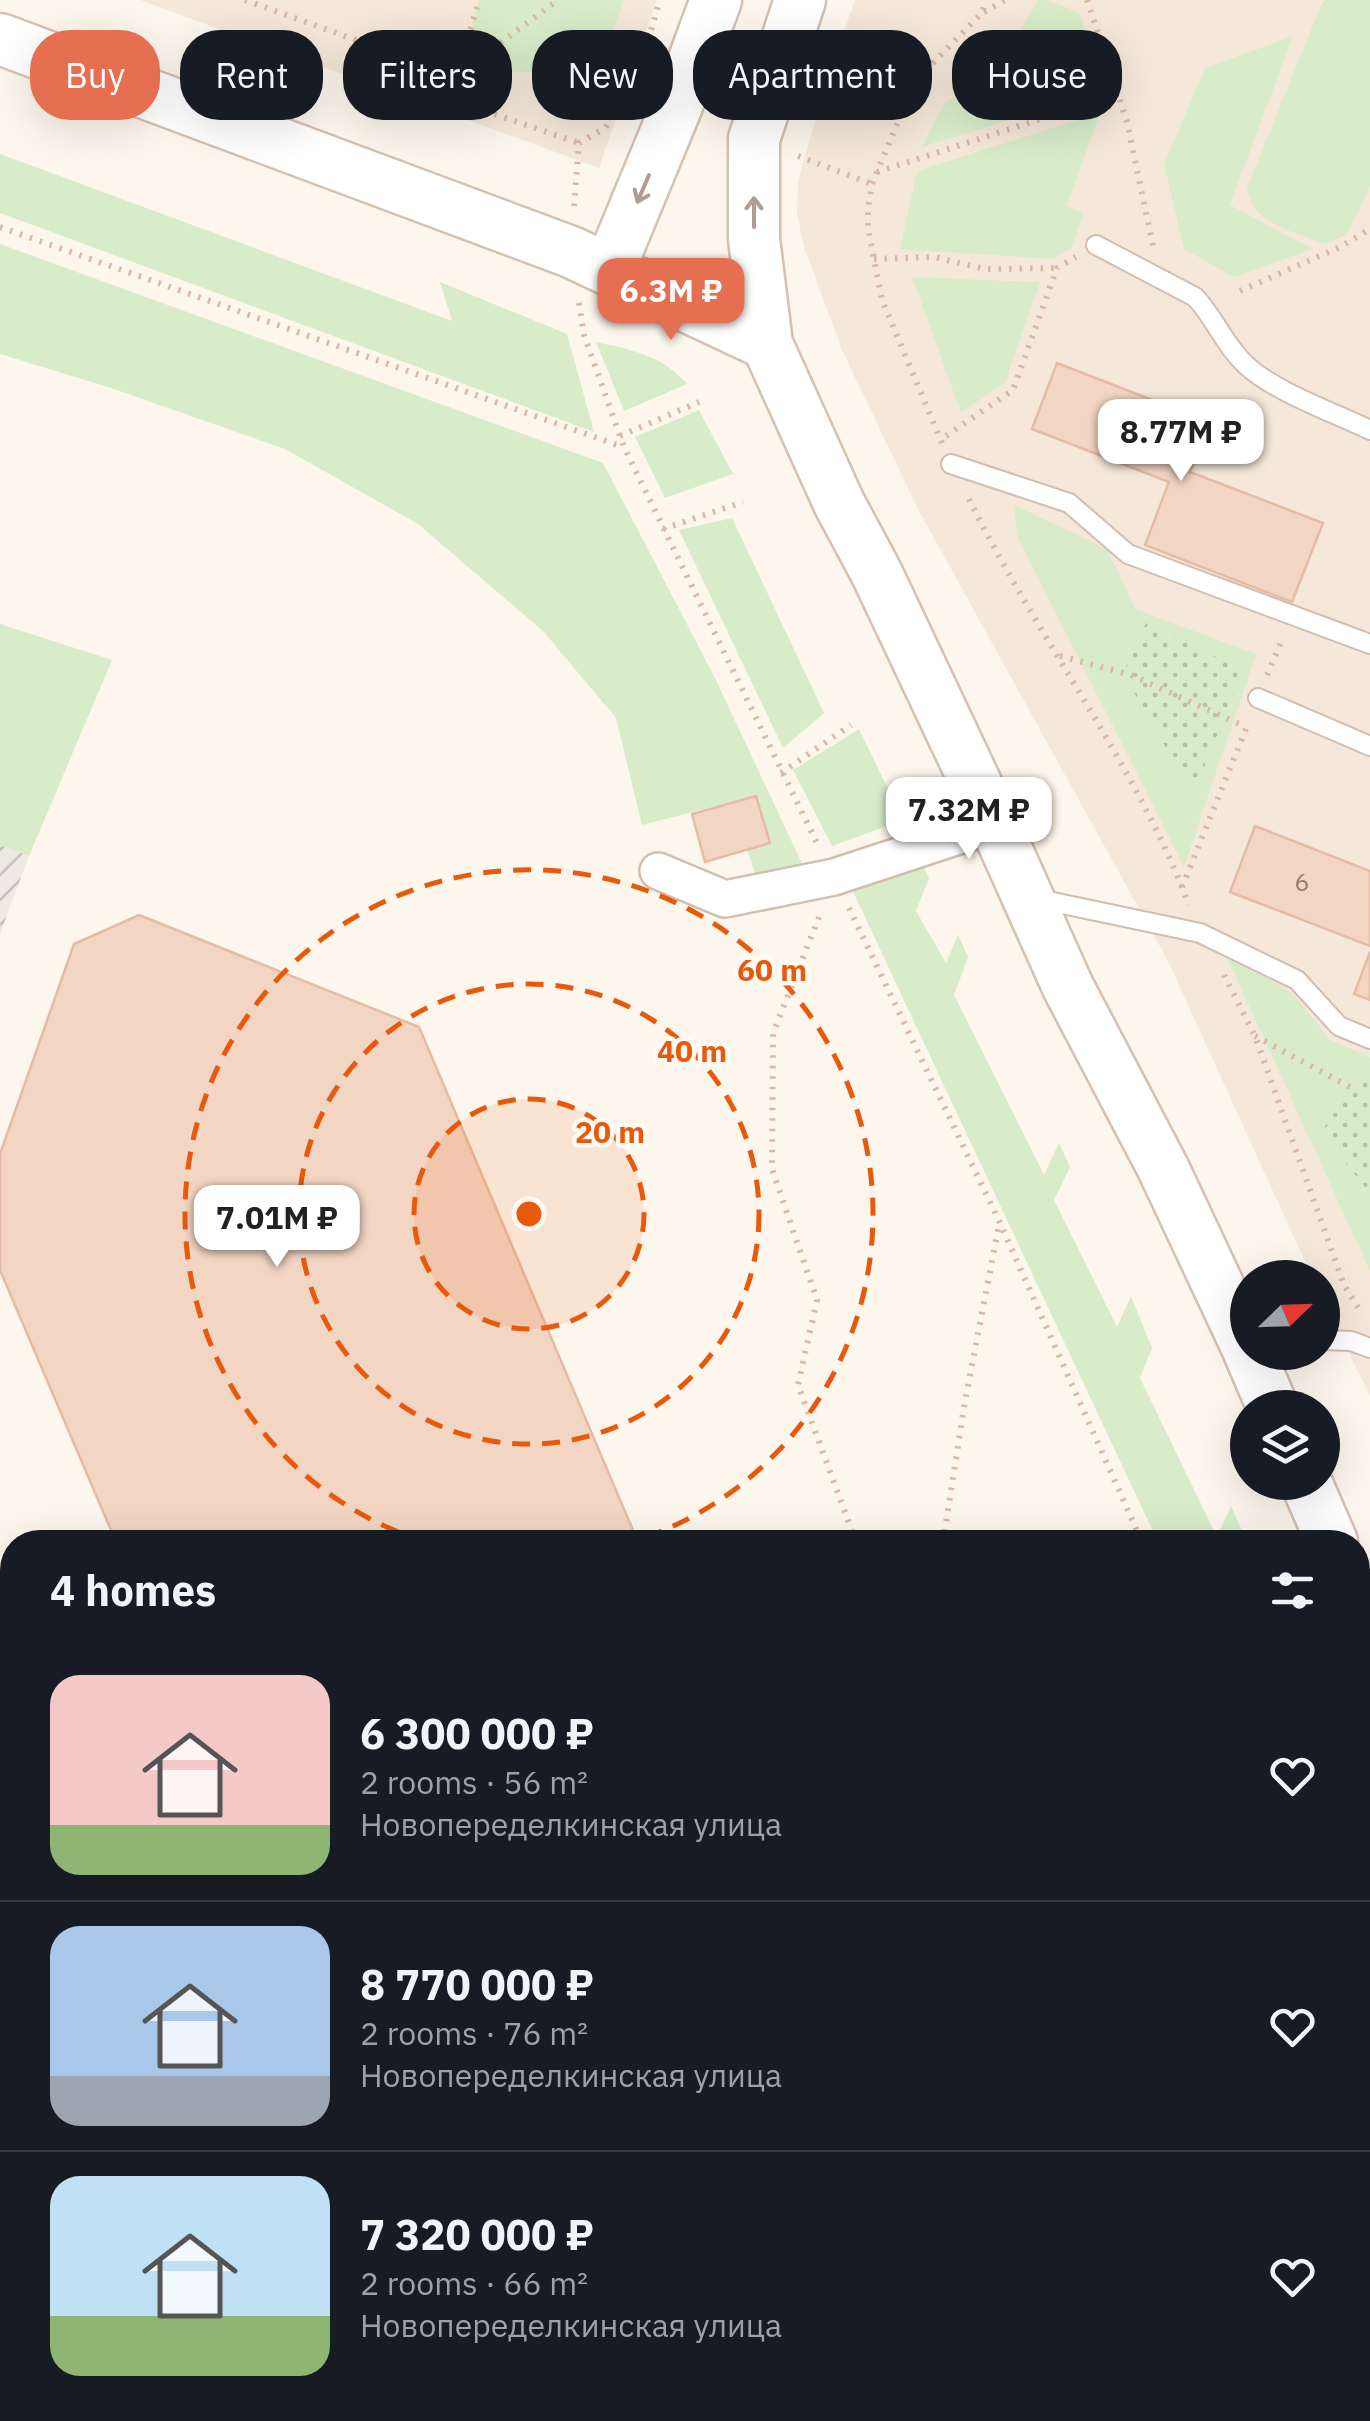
<!DOCTYPE html>
<html lang="en">
<head>
<meta charset="utf-8">
<style>
  :root { --surface:#171b24; --page:#20242c; --text:#f1f3f6; --muted:#9ea1a6; --line:#363941; --accent:#e76f51 }
  body { margin:0; font-family:"IBM Plex Sans",sans-serif; background:var(--page); color:var(--text); height:100vh; display:flex; flex-direction:column; font-size:38px; white-space:nowrap }
  * { box-sizing:border-box; margin:0 }
  p { font-size:32px; color:var(--muted) }
  .icon { flex:none; width:55px; height:55px; fill:none; stroke:currentColor; stroke-width:2; stroke-linecap:round; stroke-linejoin:round }
  .map { position:relative; flex:1; overflow:hidden }
  .sheet { position:absolute; left:0px; top:1530px; width:1370px; height:892px; display:flex; flex-direction:column; background:var(--surface); border-radius:40px 40px 0 0; box-shadow:0 10px 40px #0002 }
  .sheet>* { flex:none }
  .guide { position:absolute; left:30px; top:30px; width:1310px; height:90px; display:flex; gap:20px }
  .needle { width:65px; rotate:67deg }
  .fabs { position:absolute; left:1230px; top:1260px; display:grid; gap:20px }
  .fabs a { display:grid; place-items:center; width:110px; height:110px; border-radius:50%; background:var(--surface); box-shadow:0 10px 40px #0002; font-size:50px }
  .price { position:absolute; translate:-50% -85px; padding:0 22px; border-radius:20px; background:#fff; color:#222; font-size:32px; line-height:65px; filter:drop-shadow(0 2px 5px #0008) }
  .price::after { content:''; position:absolute; left:50%; top:60px; width:30px; height:22px; margin-left:-15px; background:inherit; clip-path:polygon(0 0,100% 0,50% 100%) }
  .price.active { background:var(--accent); color:#fff }
  ul { padding:0; list-style:none }
  li { display:flex; align-items:center; gap:30px; height:250px; padding:0 50px }
  li+li { border-top:2px solid var(--line) }
  li span { display:grid; place-items:center; flex:none; width:280px; height:200px; border-radius:30px; color:#555 }
  li>.icon { margin-inline-start:auto }
  span .icon { width:120px; height:120px; fill:#fffc; stroke-width:1 }
  li b { font-size:42px }
  h2 { display:flex; justify-content:space-between; align-items:center; height:120px; padding:0 50px; font-size:42px }
  .pill { padding:0 35px; border-radius:40px; background:var(--surface); box-shadow:0 10px 40px #0002; font-size:35px; line-height:90px }
  .pill.active { background:var(--accent); color:#fff }
  .map>svg:first-child { display:block }
</style>
</head>
<body>
<div class="map">
<svg width="1370" height="2421" viewBox="0 0 1370 2421">
  <defs>
    <pattern id="industrial-furrows" width="10" height="10" patternUnits="userSpaceOnUse" patternTransform="scale(2.5)"><rect width="10" height="10" fill="#efe9e4"/><path d="M-1 1l2-2M0 10L10 0M9 11l2-2" fill="none" stroke="#c7c0bb"/></pattern>
    <pattern id="park-dots" width="8" height="8" patternUnits="userSpaceOnUse" patternTransform="scale(2.5)"><rect width="8" height="8" fill="#d8ecc9"/><path d="M2 2h.1M6 6h.1" fill="none" stroke="#b4c2a5" stroke-width="1.8" stroke-linecap="round"/></pattern>
  </defs>
  <rect width="100%" height="100%" fill="#fdf6ec"/>
  <g fill="#f5e8da">
    <polygon points="140,0 657,0 599,168"/>
    <polygon points="855,0 1370,0 1370,1396 1323,1300 1322,1278 1312,1277 1168,961 919,511 842,350 804,247 797,214 798,181 827,79"/>
  </g>
  <polygon fill="url(#industrial-furrows)" points="0,845 29,856 0,934"/>
  <g fill="#d8ecc9">
    <polygon points="479,0 624,0 603,59 575,93 548,98 541,73 505,71 485,111 450,100"/>
    <polygon points="1038,0 1048,0 1079,13 1104,90 922,147 943,105 1000,64"/>
    <path d="M1326 0H1370V186L1351 227 1345 235 1325 244C1296 232 1250 224 1247 187L1322 3Z"/>
    <polygon points="1293,36 1230,205 1313,249 1234,277 1184,249 1164,164 1205,68"/>
    <polygon points="1100,113 1067,206 1084,213 1072,247 1054,259 900,249 917,171"/>
    <polygon points="0,154 452,321 440,282 567,334 594,432 0,213"/>
    <polygon points="0,244 603,463 716,680 805,870 759,884 747,850 770,842 756,796 642,825 616,718 543,631 418,524 285,449 111,388 0,354"/>
    <polygon points="912,277 1040,282 1005,382 961,413"/>
    <path d="M596 342C632 350 662 355 687 384L624 411Z"/>
    <polygon points="699,410 733,474 665,498 635,437"/>
    <polygon points="1014,505 1107,549 1135,609 1256,654 1184,867 1017,536"/>
    <polygon points="732,518 824,713 783,748 679,530"/>
    <polygon points="0,624 112,660 29,856 0,845"/>
    <polygon points="859,729 903,820 832,846 793,770"/>
    <polygon points="919,858 929,878 916,911 946,963 958,935 968,957 954,995 1044,1175 1059,1143 1070,1167 1054,1200 1117,1327 1131,1296 1152,1348 1140,1378 1217,1537 1231,1506 1247,1542 1158,1542 848,881"/>
    <polygon points="1223,949 1293,994 1331,1040 1370,1057 1370,1271"/>
  </g>
  <g fill="url(#park-dots)">
    <polygon points="1146,623 1243,670 1193,795 1123,673"/>
    <polygon points="1370,1075 1370,1193 1321,1133 1350,1087"/>
  </g>
  <g fill="none" stroke-linecap="round" stroke-linejoin="round">
    <g stroke="#a5d3da" stroke-width="11">
      <polyline points="1191,2410 1194,2421"/>
      <polyline points="1017,2421 1026,2410"/>
    </g>
  </g>
  <g fill="#f3d5c3" stroke="#e6bba3" stroke-width="2.5">
    <polygon points="1057,363 1209,422 1190,472 1323,523 1292,602 1145,545 1169,482 1032,429"/>
    <polygon points="756,796 770,843 705,862 692,814"/>
    <polygon points="1255,826 1370,871 1370,946 1230,892"/>
    <polygon points="139,915 419,1027 638,1542 116,1542 0,1270 0,1154 74,944"/>
    <polygon points="1370,952 1370,1000 1354,994"/>
  </g>
  <g fill="none" stroke-linecap="round" stroke-linejoin="round">
    <g stroke="#d1beb0" stroke-width="22">
      <g id="lane">
        <path d="M1096 245 1195 297C1215 318 1225 346 1246 365 1273 391 1335 413 1370 430"/>
        <polyline points="951,464 1069,503 1128,554 1370,644"/>
        <polyline points="1258,698 1370,746"/>
        <polyline points="1034,898 1200,933 1297,980 1339,1026 1370,1039"/>
        <polyline points="1322,1340 1351,1341 1370,1348"/>
      </g>
    </g>
    <g stroke="#d1beb0" stroke-width="40">
      <g id="street">
        <polyline points="658,871 725,899 834,877 995,824"/>
        <polyline points="1358,1786 1370,1781"/>
      </g>
    </g>
    <g stroke="#d6c0b0" stroke-width="55">
      <g id="secondary">
        <polyline points="800,0 754,139 754,239 767,344 839,503 877,574 995,824 1068,987 1163,1168 1248,1349"/>
        <polyline points="0,39 571,252 767,344"/>
        <polyline points="609,270 676,108 716,0"/>
        <polyline points="1249,1352 1273,1408"/>
        <polyline points="1306,1482 1332,1542"/>
        <polyline points="1358,1599 1370,1628"/>
      </g>
    </g>
    <g stroke="#d9b8a5" stroke-width="6" stroke-dasharray="2.5 8" stroke-linecap="butt">
      <polyline points="245,0 375,47 371,72 579,143"/>
      <polyline points="1087,0 1127,122 1153,246"/>
      <polyline points="984,12 1005,0"/>
      <polyline points="458,74 558,0"/>
      <polyline points="636,80 660,0"/>
      <polyline points="450,100 479,0"/>
      <polyline points="798,156 872,184"/>
      <polyline points="877,172 1118,94"/>
      <polyline points="574,206 579,143 605,128 632,92"/>
      <polyline points="0,227 623,447"/>
      <polyline points="874,259 934,257 985,269 1057,268"/>
      <polyline points="1240,291 1340,247 1370,229"/>
      <polyline points="579,303 584,335 624,447 817,843"/>
      <polyline points="620,436 699,402"/>
      <polyline points="946,436 1013,390 1057,268 1076,257"/>
      <polyline points="942,443 882,300 868,228 868,208 872,184 915,81 982,13 986,0"/>
      <path d="M969 499C1037 638 1134 760 1189 905"/>
      <polyline points="663,529 743,502"/>
      <polyline points="1060,656 1131,675 1244,726"/>
      <polyline points="1267,675 1282,640"/>
      <polyline points="781,773 851,725"/>
      <polyline points="1182,887 1248,724"/>
      <polyline points="849,908 1000,1223 1142,1542"/>
      <polyline points="819,917 773,1033 772,1169 817,1300 798,1385 856,1542"/>
      <polyline points="1224,975 1255,1036 1344,1285 1362,1314"/>
      <polyline points="1255,1036 1350,1087"/>
      <polyline points="943,1542 965,1401 999,1225"/>
      <polyline points="1056,2410 1062,2421"/>
      <polyline points="704,2421 772,2410"/>
    </g>
    <use href="#lane" stroke="#fff" stroke-width="18"/>
    <use href="#street" stroke="#fff" stroke-width="35"/>
    <use href="#secondary" stroke="#fff" stroke-width="50"/>
  </g>
  <defs><path id="oneway-shaft" d="M-6 0H5M1.5-3L5.5 0L1.5 3" fill="none" stroke-width="1.6" stroke-linecap="round" stroke-linejoin="round" transform="scale(2.5)"/></defs>
  <g stroke="#af9d94">
    <use href="#oneway-shaft" transform="translate(643 189) rotate(113)"/>
    <use href="#oneway-shaft" transform="translate(754 212) rotate(-90)"/>
  </g>
  <circle cx="529" cy="1214" r="115" fill="#e8590c" fill-opacity=".12"/>
  <g fill="none" stroke="#e8590c" stroke-width="5" stroke-dasharray="18 12">
    <circle cx="529" cy="1214" r="115"/>
    <circle cx="529" cy="1214" r="230"/>
    <path d="M426 1542A344 344 0 1 1 632 1542"/>
  </g>
  <g text-anchor="middle" dominant-baseline="central" stroke-width="9" stroke-linejoin="round" paint-order="stroke">
    <g font-size="25" fill="#987a6a">
      <text x="1302" y="881">6</text>
    </g>
  </g>
  <circle cx="529" cy="1214" r="15" fill="#e8590c" stroke="#fffaf3" stroke-width="5"/>
  <g font-size="30" text-anchor="middle" font-weight="bold" fill="#e8590c" stroke="#fffaf3" stroke-width="9" stroke-linejoin="round" paint-order="stroke">
    <text x="772" y="981">60 m</text>
    <text x="692" y="1062">40 m</text>
    <text x="610" y="1143">20 m</text>
  </g>
</svg>
<div class="fabs">
<a><svg class="needle" viewBox="-14 -14 28 28"><path d="M0-13l5 13h-10z" fill="#e53935"/><path d="M0 13l5-13h-10z" fill="#9ea1a6"/></svg></a>
<a><svg class="icon" aria-label="layers" viewBox="0 0 24 24"><path d="M12 4l9 5-9 5-9-5zM3 14l9 5 9-5"/></svg></a>
</div>
<b class="price active" style="left:671px;top:343px">6.3M ₽</b>
<b class="price" style="left:1181px;top:484px">8.77M ₽</b>
<b class="price" style="left:969px;top:862px">7.32M ₽</b>
<b class="price" style="left:277px;top:1270px">7.01M ₽</b>
<div class="guide">
<a class="pill active">Buy</a>
<a class="pill">Rent</a>
<a class="pill">Filters</a>
<a class="pill">New</a>
<a class="pill">Apartment</a>
<a class="pill">House</a>
</div>
<section class="sheet">
<h2>4 homes<svg class="icon" aria-label="filters" viewBox="0 0 24 24"><path d="M4 7h16M4 17h16"/><circle cx="9" cy="7" r="2"/><circle cx="15" cy="17" r="2"/></svg></h2>
<ul>
<li><span style="background:linear-gradient(#f6c9c9 75%,#8fb573 0)"><svg class="icon" aria-label="home" viewBox="0 0 24 24"><path d="M3 11l9-7 9 7M6 9v11h12V9"/></svg></span><div><b>6 300 000 ₽</b><p>2 rooms · 56 m²</p><p>Новопеределкинская улица</p></div><svg class="icon" aria-label="heart" viewBox="0 0 24 24"><path d="M12 20l-8-8c-3-5 5-10 8-4 3-6 11-1 8 4z"/></svg></li>
<li><span style="background:linear-gradient(#a9c7e8 75%,#9aa5b1 0)"><svg class="icon" aria-label="home" viewBox="0 0 24 24"><path d="M3 11l9-7 9 7M6 9v11h12V9"/></svg></span><div><b>8 770 000 ₽</b><p>2 rooms · 76 m²</p><p>Новопеределкинская улица</p></div><svg class="icon" aria-label="heart" viewBox="0 0 24 24"><path d="M12 20l-8-8c-3-5 5-10 8-4 3-6 11-1 8 4z"/></svg></li>
<li><span style="background:linear-gradient(#bfe0f5 70%,#8fb573 0)"><svg class="icon" aria-label="home" viewBox="0 0 24 24"><path d="M3 11l9-7 9 7M6 9v11h12V9"/></svg></span><div><b>7 320 000 ₽</b><p>2 rooms · 66 m²</p><p>Новопеределкинская улица</p></div><svg class="icon" aria-label="heart" viewBox="0 0 24 24"><path d="M12 20l-8-8c-3-5 5-10 8-4 3-6 11-1 8 4z"/></svg></li>
</ul>
</section>
</div>
</body>
</html>
